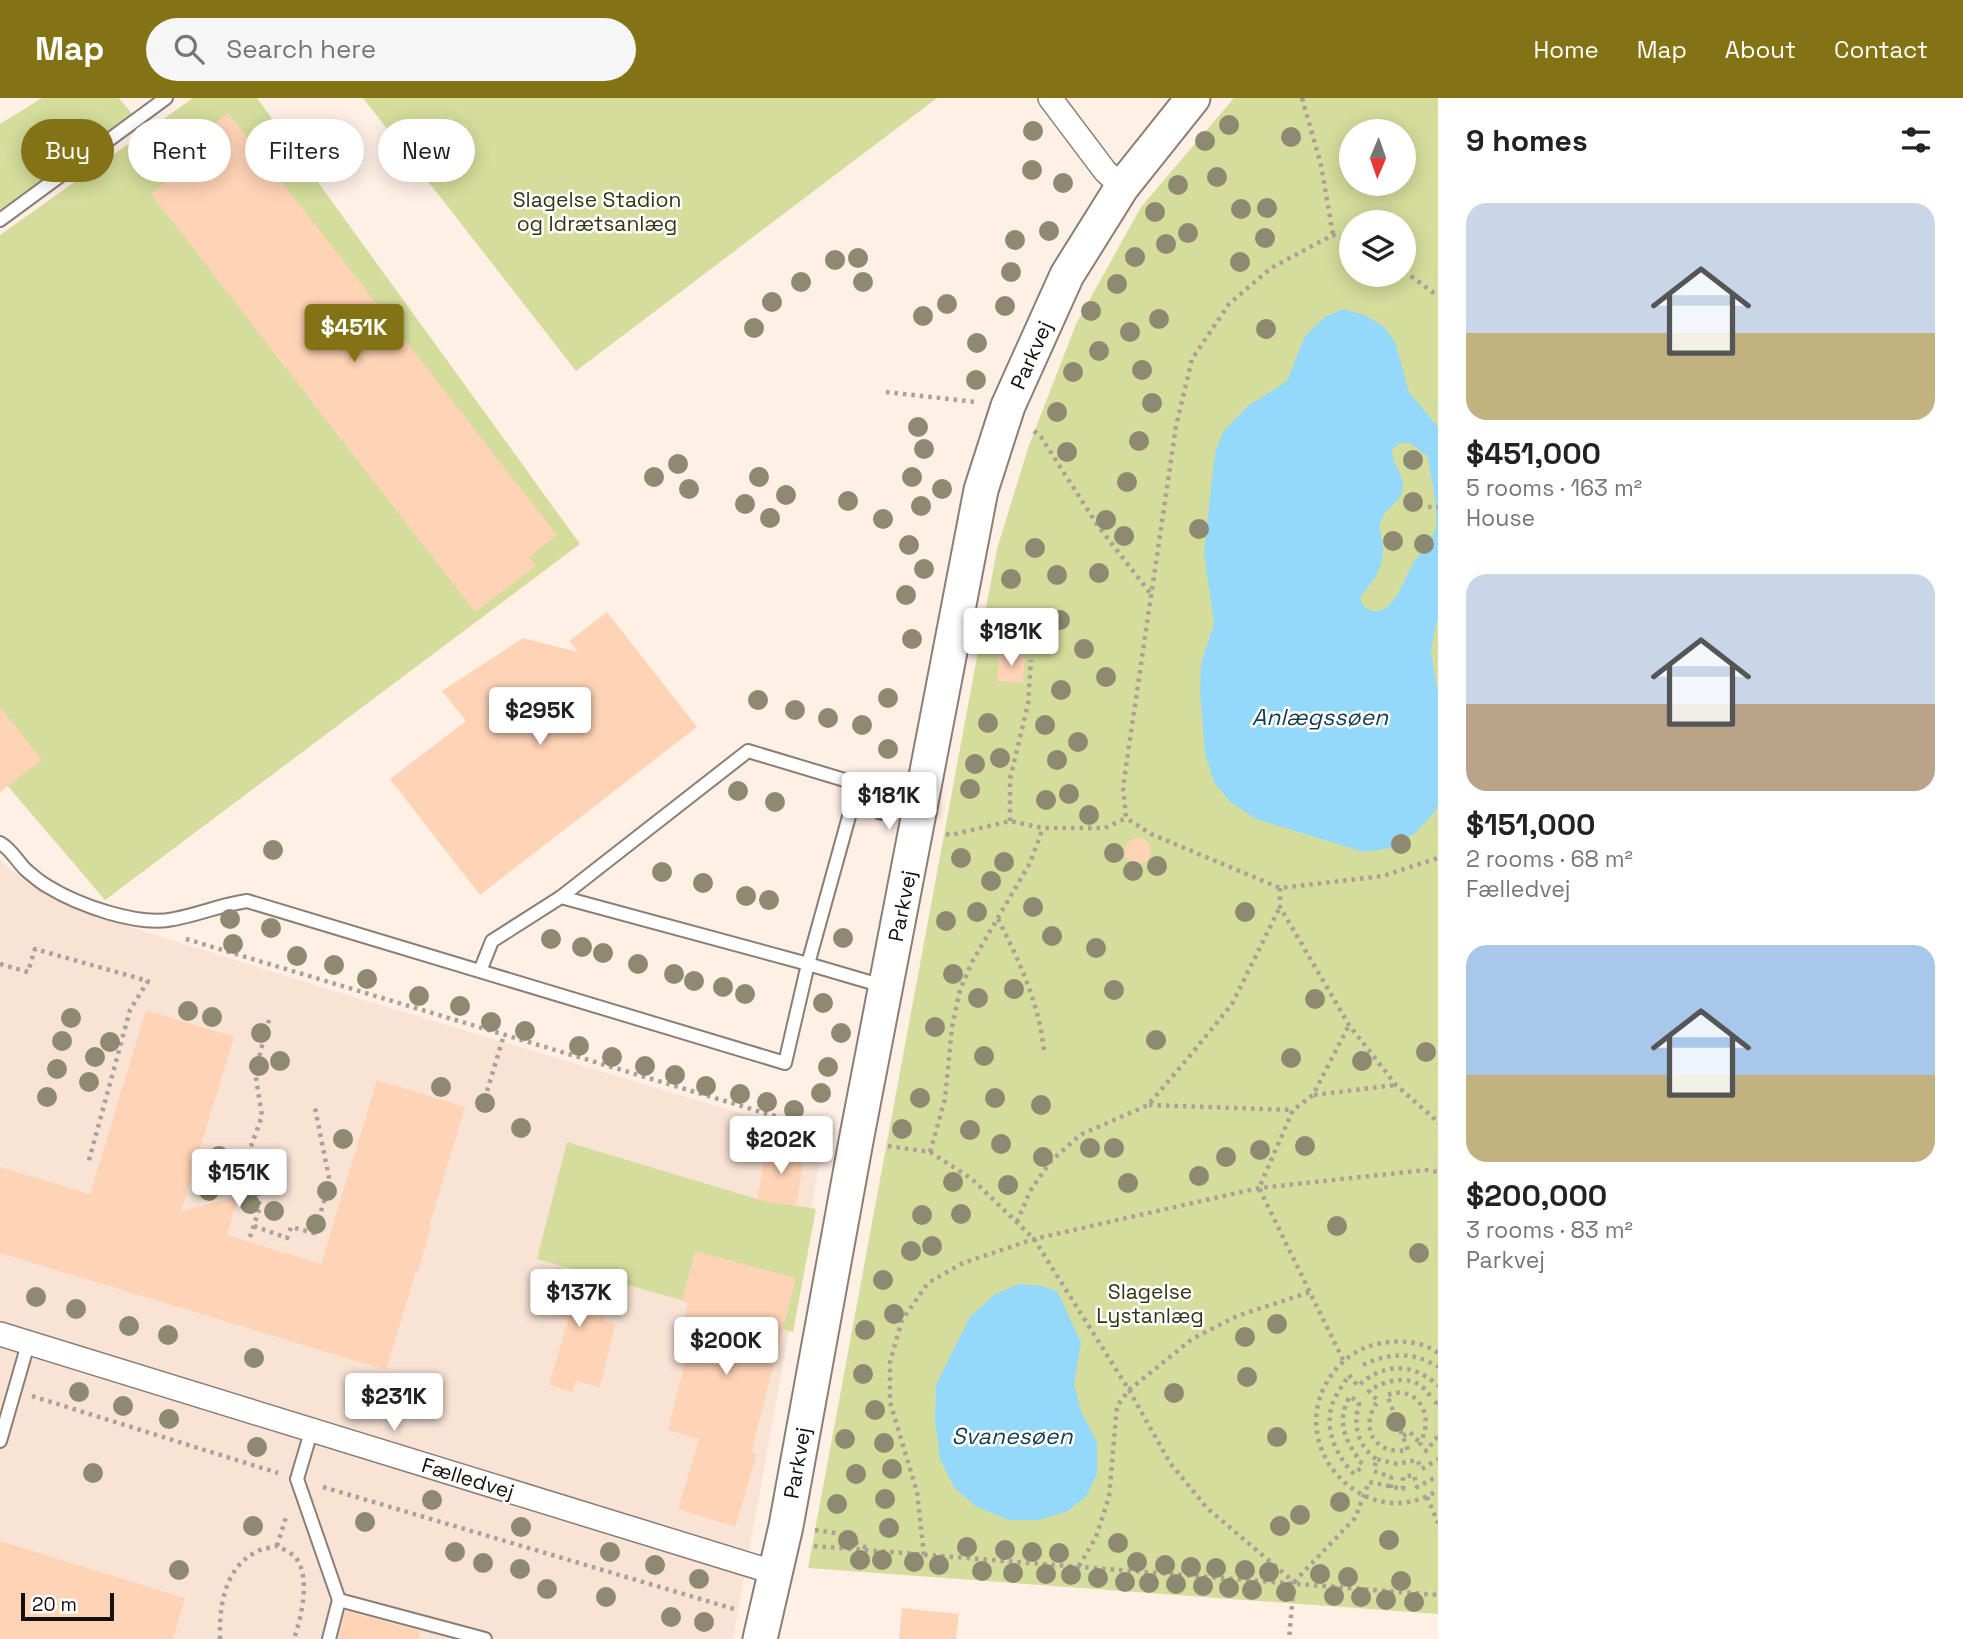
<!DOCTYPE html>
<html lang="en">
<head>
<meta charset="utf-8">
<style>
  :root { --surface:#fff; --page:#f6f6f6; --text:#222; --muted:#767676; --accent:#837314 }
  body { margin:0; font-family:"Space Grotesk",sans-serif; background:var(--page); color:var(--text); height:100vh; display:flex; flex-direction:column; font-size:26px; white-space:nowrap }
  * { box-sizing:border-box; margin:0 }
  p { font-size:23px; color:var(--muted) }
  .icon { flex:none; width:38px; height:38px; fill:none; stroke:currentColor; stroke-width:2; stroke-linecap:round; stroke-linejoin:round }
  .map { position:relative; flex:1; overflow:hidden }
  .side { display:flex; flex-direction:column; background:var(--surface); width:525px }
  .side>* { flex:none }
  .hud { position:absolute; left:21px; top:21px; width:665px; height:63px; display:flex; gap:14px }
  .needle { width:46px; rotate:182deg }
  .fabs { position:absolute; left:1339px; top:21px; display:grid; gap:14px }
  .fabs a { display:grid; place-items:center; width:77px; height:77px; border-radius:50%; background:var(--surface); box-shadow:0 4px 18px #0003; font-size:35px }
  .scale { position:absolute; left:21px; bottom:18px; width:93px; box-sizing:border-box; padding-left:7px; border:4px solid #15100d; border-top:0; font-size:19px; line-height:24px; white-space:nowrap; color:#15100d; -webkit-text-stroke:5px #fff; paint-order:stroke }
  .price { position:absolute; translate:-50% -60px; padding:0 16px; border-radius:7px; background:#fff; color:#222; font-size:23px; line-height:46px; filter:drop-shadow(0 2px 4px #0008) }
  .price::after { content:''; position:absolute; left:50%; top:42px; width:21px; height:16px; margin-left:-10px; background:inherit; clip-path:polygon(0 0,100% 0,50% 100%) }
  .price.current { background:var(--accent); color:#fff }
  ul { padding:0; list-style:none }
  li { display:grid; align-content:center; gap:14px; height:371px; padding:0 28px }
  li span { display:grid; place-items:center; height:217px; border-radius:21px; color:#555 }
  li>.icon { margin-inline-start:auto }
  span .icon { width:126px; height:126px; fill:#fffc; stroke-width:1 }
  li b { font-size:30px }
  h2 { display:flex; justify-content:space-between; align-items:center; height:84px; padding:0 28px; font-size:30px }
  .pill { padding:0 24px; border-radius:32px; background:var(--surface); box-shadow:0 4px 18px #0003; font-size:24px; line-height:63px }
  .pill.current { background:var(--accent); color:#fff }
  header { display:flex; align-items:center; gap:42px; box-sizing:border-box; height:98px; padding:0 35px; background:var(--accent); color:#fff }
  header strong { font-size:33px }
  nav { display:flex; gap:38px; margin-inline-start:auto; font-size:24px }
  .search { width:490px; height:63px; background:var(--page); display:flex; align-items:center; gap:18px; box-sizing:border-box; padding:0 24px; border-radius:38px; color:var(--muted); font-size:26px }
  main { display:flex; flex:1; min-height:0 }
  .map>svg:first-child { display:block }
</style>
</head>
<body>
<header>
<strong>Map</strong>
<div class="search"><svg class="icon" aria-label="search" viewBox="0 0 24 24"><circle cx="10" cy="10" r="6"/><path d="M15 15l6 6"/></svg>Search here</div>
<nav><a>Home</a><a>Map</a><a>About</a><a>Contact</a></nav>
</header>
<main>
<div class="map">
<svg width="1438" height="1541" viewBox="0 0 1438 1541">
  <rect width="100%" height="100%" fill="#fff0e6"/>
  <polygon fill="#f8e3d5" points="0,762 28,786 102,820 321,889 816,1038 822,1051 733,1541 0,1541"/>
  <g fill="#d4dd9b" fill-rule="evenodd">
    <polygon points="42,0 119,0 132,16 0,112 0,26"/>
    <polygon points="193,0 257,0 580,446 105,802 0,679 0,137"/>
    <polygon points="363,0 937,0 576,273"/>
    <path d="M1234 0H1438V1516L808 1470 997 451 1028 350 1076 226 1141 109ZM1351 33H1404V86H1351ZM1351 124H1404V177H1351Z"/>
    <polygon points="567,1044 757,1101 816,1111 793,1234 537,1161"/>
  </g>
  <g fill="#94d9fb" fill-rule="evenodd">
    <path d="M1343 211 1365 217 1384 229 1395 244 1409 294 1438 329V519L1431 552 1438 596V706L1435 714 1415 735 1391 750 1364 754 1256 721 1230 704 1214 684 1205 656 1200 594 1201 566 1214 525 1204 455 1215 355 1223 334 1248 308 1287 283 1305 238 1325 219ZM1401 345H1410L1428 359C1431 381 1438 408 1436 429 1433 444 1420 453 1413 466 1404 480 1395 515 1373 513 1365 512 1362 506 1360 499 1372 485 1384 470 1383 451 1383 442 1378 432 1381 423 1385 408 1404 405 1403 387 1402 374 1391 365 1392 351Z"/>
    <polygon points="1019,1186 1041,1188 1057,1193 1081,1244 1074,1286 1081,1313 1097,1344 1097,1377 1086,1399 1066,1414 1038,1422 1009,1422 975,1408 954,1389 940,1361 935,1322 936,1287 970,1219 995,1196"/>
  </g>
  <g fill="#ffd3b6">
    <polygon points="228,15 557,437 529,459 536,468 475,514 151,96 189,66 179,53"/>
    <polygon points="607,514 697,629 480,797 390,681 466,623 442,593 523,540 578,554 569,543"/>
    <polygon points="999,555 1025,556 1023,585 997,583"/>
    <polygon points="0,609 42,662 0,694"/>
    <circle cx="1138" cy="753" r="13"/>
    <polygon points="146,912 234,939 181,1113 237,1099 227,1137 321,1166 377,982 465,1009 429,1128 431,1129 418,1174 416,1173 386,1272 0,1155 0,1069 90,1096"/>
    <polygon points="767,1047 805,1054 796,1108 757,1102"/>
    <polygon points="695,1153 796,1180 755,1339 752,1355 757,1356 735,1429 678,1411 699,1341 668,1332 686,1260 675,1258 688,1205 682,1203"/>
    <polygon points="555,1168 605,1183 598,1210 607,1212 604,1223 615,1226 600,1289 576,1283 572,1294 549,1287 568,1222 542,1215"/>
    <polygon points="0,1443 185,1500 173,1541 0,1541"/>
    <polygon points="902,1510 959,1516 956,1541 899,1541"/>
    <polygon points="345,1513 420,1533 419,1541 338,1541"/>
  </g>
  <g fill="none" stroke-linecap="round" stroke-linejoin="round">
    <g stroke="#8b7e75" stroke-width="16">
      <g id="lane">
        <polyline points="0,122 166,0"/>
        <path d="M0 745C11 751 17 763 26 772 32 777 40 784 47 788 78 807 138 829 174 821 200 816 220 807 247 803L785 965 808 866 561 799 492 843 480 873"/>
        <polyline points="561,799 748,653 858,686 808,866 883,888"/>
        <polyline points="311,1334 297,1381 339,1502 329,1541"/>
        <polyline points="0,1343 28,1246"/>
        <polyline points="339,1502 485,1541"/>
      </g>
    </g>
    <g stroke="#8b7e75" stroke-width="26">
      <g id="street">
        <polyline points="1050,0 1105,73 1122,89"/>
        <polyline points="0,1236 776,1475"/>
      </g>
    </g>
    <g stroke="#8b7e75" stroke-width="37">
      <polyline id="secondary" points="760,1541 786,1428 856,1043 981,392 1008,308 1067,177 1122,89 1193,0"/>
    </g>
    <g stroke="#ab9f98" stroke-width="4.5" stroke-dasharray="3.5 5" stroke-linecap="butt">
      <polyline points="1302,0 1321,67 1333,137"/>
      <polyline points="1351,145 1333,137 1271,170 1229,206 1192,261 1176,328 1123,689 1126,720 1151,736 1280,790 1383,778 1438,760"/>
      <polyline points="1404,173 1438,198"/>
      <polyline points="886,294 976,304"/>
      <polyline points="1034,333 1041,339 1098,428 1151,496"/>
      <polyline points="1428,409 1438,409"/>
      <polyline points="1010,723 1010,681 1028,606 1031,562"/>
      <polyline points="946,736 951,737 1010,723 1043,730 1105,730 1126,720"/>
      <polyline points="1280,790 1280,809 1349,927 1396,987 1438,1024"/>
      <path d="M998 821C1019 862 1040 908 1044 954"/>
      <polyline points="186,841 828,1034"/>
      <polyline points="0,866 28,874 35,851 148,883 130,912 88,1066"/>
      <polyline points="487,993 504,937"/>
      <polyline points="1314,997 1396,987"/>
      <polyline points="1149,1007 1293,1012"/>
      <polyline points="888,1048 930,1054 972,1081 1034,1141 1129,1292 1170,1365 1207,1410 1294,1484 1289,1541"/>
      <polyline points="930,1054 945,1001 952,929 960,892 972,864 1030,765 1043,730"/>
      <polyline points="1017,1124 1030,1093 1051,1063 1080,1037 1148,1007 1189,959 1232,906 1280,809"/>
      <polyline points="254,1128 287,1140 291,1129 314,1135 330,1085 315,1010"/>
      <polyline points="250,1139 260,1109 249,1054 262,1018 255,974 269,922"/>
      <path d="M1438 1255C1422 1243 1401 1242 1382 1245 1362 1248 1345 1259 1333 1275 1279 1346 1366 1440 1438 1392"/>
      <polyline points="1343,1262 1259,1090 1293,1012 1313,997 1349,927"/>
      <path d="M1363 1267C1388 1255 1414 1253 1438 1269"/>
      <polyline points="32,1298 278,1375"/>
      <path d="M1430 1298C1417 1275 1387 1280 1369 1293L1378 1303C1358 1330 1375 1358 1408 1352L1387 1297C1419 1286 1435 1319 1420 1345L1426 1353 1438 1338"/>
      <polyline points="1438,1304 1436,1305 1438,1311"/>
      <polyline points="1403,1338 1410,1334 1420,1345"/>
      <path d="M1376 1361C1357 1346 1353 1328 1359 1305L1350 1298C1335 1325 1346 1343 1362 1366L1361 1370 1354 1376C1337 1359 1324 1332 1332 1307 1335 1297 1343 1287 1349 1277L1358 1288C1382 1265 1414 1264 1438 1288"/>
      <polyline points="323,1389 734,1511"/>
      <polyline points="1391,1390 1391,1379 1374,1373 1376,1361 1397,1366 1417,1362 1422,1371 1438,1361"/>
      <polyline points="1427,1399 1438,1425"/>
      <polyline points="815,1432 835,1435 869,1451"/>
      <polyline points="277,1448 286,1419"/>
      <polyline points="814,1448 1438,1497"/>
      <polyline points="924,1457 917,1394 890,1304 890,1264 902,1222 928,1185 963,1165 1034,1141 1259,1090 1426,1072 1438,1074"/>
      <polyline points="1079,1468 1096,1439 1109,1399 1117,1308 1129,1292 1192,1241 1237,1218 1310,1194"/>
      <polyline points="1294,1484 1355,1420 1369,1384 1403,1391 1403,1379 1414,1377 1417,1389 1438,1378"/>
      <path d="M220 1541C219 1510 224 1470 256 1454 262 1450 271 1450 277 1448 283 1451 292 1455 296 1460 311 1480 301 1520 294 1541"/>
    </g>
    <use href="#lane" stroke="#fff" stroke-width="12"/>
    <use href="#street" stroke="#fff" stroke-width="23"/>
    <use href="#secondary" stroke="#fff" stroke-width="33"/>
  </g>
  <g fill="#8e8971">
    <circle cx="1229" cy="27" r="10"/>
    <circle cx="1033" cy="33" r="10"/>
    <circle cx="1291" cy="39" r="10"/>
    <circle cx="1205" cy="43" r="10"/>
    <circle cx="1032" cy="72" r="10"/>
    <circle cx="1217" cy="79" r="10"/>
    <circle cx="1063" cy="85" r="10"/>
    <circle cx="1178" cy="87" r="10"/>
    <circle cx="1267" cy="110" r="10"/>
    <circle cx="1241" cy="111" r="10"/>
    <circle cx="1155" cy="114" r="10"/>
    <circle cx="1049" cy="133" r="10"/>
    <circle cx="1188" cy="135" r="10"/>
    <circle cx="1265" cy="140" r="10"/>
    <circle cx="1015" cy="142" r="10"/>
    <circle cx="1166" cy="146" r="10"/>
    <circle cx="1135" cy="159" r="10"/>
    <circle cx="858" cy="160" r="10"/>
    <circle cx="835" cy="162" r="10"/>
    <circle cx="1240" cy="164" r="10"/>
    <circle cx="1011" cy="174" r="10"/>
    <circle cx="801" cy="184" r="10"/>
    <circle cx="863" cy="184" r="10"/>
    <circle cx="1117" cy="186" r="10"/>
    <circle cx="772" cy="204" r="10"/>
    <circle cx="947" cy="206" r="10"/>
    <circle cx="1005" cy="208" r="10"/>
    <circle cx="1091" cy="213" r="10"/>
    <circle cx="923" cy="218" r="10"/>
    <circle cx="1159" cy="221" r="10"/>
    <circle cx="754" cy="230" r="10"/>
    <circle cx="1266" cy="231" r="10"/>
    <circle cx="1130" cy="234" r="10"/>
    <circle cx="977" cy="245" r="10"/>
    <circle cx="1099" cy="253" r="10"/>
    <circle cx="1142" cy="272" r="10"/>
    <circle cx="1073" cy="274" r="10"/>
    <circle cx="976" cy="282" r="10"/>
    <circle cx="1152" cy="305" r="10"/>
    <circle cx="1057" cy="314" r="10"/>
    <circle cx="918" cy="329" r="10"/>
    <circle cx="1139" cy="343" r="10"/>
    <circle cx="924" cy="351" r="10"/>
    <circle cx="1067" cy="354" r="10"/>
    <circle cx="1413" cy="362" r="10"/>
    <circle cx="678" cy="366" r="10"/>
    <circle cx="654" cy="379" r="10"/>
    <circle cx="759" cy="379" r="10"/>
    <circle cx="912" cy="379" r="10"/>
    <circle cx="1127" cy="384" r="10"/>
    <circle cx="689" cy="391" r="10"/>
    <circle cx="942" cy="391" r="10"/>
    <circle cx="786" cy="397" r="10"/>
    <circle cx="848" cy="403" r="10"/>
    <circle cx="1413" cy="404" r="10"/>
    <circle cx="745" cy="406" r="10"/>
    <circle cx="921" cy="408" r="10"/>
    <circle cx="770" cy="420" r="10"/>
    <circle cx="883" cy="421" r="10"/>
    <circle cx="1106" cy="422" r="10"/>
    <circle cx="1199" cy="431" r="10"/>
    <circle cx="1124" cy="438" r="10"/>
    <circle cx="1393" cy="443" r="10"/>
    <circle cx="1424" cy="446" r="10"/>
    <circle cx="909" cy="447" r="10"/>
    <circle cx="1035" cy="450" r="10"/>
    <circle cx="924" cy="471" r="10"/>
    <circle cx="1099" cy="475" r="10"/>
    <circle cx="1057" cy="477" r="10"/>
    <circle cx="1011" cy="481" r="10"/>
    <circle cx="906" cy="497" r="10"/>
    <circle cx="1060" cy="522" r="10"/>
    <circle cx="1025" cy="529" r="10"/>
    <circle cx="912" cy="541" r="10"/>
    <circle cx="1084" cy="551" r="10"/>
    <circle cx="1106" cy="579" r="10"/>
    <circle cx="1061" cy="592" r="10"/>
    <circle cx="888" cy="600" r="10"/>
    <circle cx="758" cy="602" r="10"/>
    <circle cx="795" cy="612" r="10"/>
    <circle cx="828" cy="620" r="10"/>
    <circle cx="988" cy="625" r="10"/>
    <circle cx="862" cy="627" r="10"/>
    <circle cx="1045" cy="627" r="10"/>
    <circle cx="1078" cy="644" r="10"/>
    <circle cx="888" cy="651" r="10"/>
    <circle cx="1000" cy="660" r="10"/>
    <circle cx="1057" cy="662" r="10"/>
    <circle cx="975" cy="666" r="10"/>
    <circle cx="970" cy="691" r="10"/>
    <circle cx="738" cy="693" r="10"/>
    <circle cx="1069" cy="696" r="10"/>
    <circle cx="1046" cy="702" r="10"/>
    <circle cx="775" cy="704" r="10"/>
    <circle cx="881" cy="713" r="10"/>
    <circle cx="1089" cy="717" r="10"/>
    <circle cx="1401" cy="746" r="10"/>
    <circle cx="273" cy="752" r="10"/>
    <circle cx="1114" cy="755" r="10"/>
    <circle cx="961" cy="760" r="10"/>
    <circle cx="1004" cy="764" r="10"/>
    <circle cx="1157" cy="768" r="10"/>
    <circle cx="1133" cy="773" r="10"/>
    <circle cx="662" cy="774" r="10"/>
    <circle cx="991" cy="783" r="10"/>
    <circle cx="703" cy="785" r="10"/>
    <circle cx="746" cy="798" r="10"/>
    <circle cx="769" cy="802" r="10"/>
    <circle cx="1033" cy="809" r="10"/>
    <circle cx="977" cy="814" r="10"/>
    <circle cx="1245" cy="814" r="10"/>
    <circle cx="230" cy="821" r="10"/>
    <circle cx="946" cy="823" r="10"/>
    <circle cx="271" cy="830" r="10"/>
    <circle cx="1052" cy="838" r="10"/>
    <circle cx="843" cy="840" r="10"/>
    <circle cx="551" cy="841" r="10"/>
    <circle cx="233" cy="846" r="10"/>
    <circle cx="582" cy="849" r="10"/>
    <circle cx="1096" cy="850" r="10"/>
    <circle cx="603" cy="855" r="10"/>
    <circle cx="297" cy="858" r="10"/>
    <circle cx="638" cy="866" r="10"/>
    <circle cx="334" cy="867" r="10"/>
    <circle cx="674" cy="876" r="10"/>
    <circle cx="953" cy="876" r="10"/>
    <circle cx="367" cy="881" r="10"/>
    <circle cx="694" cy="883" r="10"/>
    <circle cx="723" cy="889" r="10"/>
    <circle cx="1014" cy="891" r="10"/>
    <circle cx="1114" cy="892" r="10"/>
    <circle cx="745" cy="896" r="10"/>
    <circle cx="419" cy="898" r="10"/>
    <circle cx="978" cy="900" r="10"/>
    <circle cx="1315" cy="901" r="10"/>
    <circle cx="823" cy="905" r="10"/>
    <circle cx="460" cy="908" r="10"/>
    <circle cx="188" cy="913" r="10"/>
    <circle cx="212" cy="919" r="10"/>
    <circle cx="71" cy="920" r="10"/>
    <circle cx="491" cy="924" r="10"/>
    <circle cx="935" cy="929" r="10"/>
    <circle cx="525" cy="933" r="10"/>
    <circle cx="261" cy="935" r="10"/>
    <circle cx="841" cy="935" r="10"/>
    <circle cx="1156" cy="942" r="10"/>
    <circle cx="62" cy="943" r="10"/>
    <circle cx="110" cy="944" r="10"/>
    <circle cx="579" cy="948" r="10"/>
    <circle cx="1426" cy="954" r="10"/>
    <circle cx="984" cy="958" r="10"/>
    <circle cx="95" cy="959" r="10"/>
    <circle cx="612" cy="959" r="10"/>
    <circle cx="1291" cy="960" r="10"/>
    <circle cx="280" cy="963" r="10"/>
    <circle cx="1362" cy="963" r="10"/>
    <circle cx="259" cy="968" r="10"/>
    <circle cx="645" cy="968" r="10"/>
    <circle cx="828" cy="969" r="10"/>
    <circle cx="57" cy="971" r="10"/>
    <circle cx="675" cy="977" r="10"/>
    <circle cx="89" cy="984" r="10"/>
    <circle cx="706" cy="988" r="10"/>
    <circle cx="441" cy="989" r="10"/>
    <circle cx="821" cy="995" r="10"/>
    <circle cx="740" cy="996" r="10"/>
    <circle cx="47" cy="999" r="10"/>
    <circle cx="920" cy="1000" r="10"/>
    <circle cx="995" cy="1000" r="10"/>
    <circle cx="767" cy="1004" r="10"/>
    <circle cx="485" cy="1005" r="10"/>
    <circle cx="1041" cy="1007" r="10"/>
    <circle cx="794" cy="1012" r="10"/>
    <circle cx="521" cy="1030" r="10"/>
    <circle cx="902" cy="1031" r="10"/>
    <circle cx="970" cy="1032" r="10"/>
    <circle cx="343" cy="1041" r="10"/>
    <circle cx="1001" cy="1046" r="10"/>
    <circle cx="1305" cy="1048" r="10"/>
    <circle cx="1090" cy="1050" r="10"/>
    <circle cx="1114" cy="1050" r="10"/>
    <circle cx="1260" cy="1052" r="10"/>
    <circle cx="219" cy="1058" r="10"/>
    <circle cx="1043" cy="1059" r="10"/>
    <circle cx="1226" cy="1059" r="10"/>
    <circle cx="1199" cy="1078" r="10"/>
    <circle cx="953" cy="1084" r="10"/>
    <circle cx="1128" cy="1085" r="10"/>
    <circle cx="1008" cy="1087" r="10"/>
    <circle cx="209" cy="1093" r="10"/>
    <circle cx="327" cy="1093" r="10"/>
    <circle cx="250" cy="1106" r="10"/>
    <circle cx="274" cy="1113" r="10"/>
    <circle cx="961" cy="1116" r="10"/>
    <circle cx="922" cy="1117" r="10"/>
    <circle cx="316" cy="1126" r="10"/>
    <circle cx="1337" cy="1128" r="10"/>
    <circle cx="932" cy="1148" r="10"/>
    <circle cx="911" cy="1153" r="10"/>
    <circle cx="1419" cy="1155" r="10"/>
    <circle cx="883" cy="1182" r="10"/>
    <circle cx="36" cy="1199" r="10"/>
    <circle cx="76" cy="1211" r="10"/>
    <circle cx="894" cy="1216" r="10"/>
    <circle cx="1277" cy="1226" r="10"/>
    <circle cx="129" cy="1228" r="10"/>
    <circle cx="865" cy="1232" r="10"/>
    <circle cx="168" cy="1237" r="10"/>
    <circle cx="1245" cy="1239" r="10"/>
    <circle cx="254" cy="1260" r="10"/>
    <circle cx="863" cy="1276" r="10"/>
    <circle cx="1247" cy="1279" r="10"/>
    <circle cx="79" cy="1294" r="10"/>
    <circle cx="1174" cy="1295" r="10"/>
    <circle cx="123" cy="1308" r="10"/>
    <circle cx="875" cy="1312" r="10"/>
    <circle cx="169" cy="1321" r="10"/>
    <circle cx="1396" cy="1324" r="10"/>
    <circle cx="1277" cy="1339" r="10"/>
    <circle cx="845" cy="1341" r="10"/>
    <circle cx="884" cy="1345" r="10"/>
    <circle cx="257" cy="1349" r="10"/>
    <circle cx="892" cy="1371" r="10"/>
    <circle cx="93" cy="1375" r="10"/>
    <circle cx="856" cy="1376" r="10"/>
    <circle cx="885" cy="1401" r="10"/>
    <circle cx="432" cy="1402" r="10"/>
    <circle cx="1340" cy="1404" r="10"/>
    <circle cx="837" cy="1406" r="10"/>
    <circle cx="1300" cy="1417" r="10"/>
    <circle cx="365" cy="1424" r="10"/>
    <circle cx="253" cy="1428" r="10"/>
    <circle cx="1280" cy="1428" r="10"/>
    <circle cx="521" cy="1429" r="10"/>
    <circle cx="889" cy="1430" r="10"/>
    <circle cx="848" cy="1442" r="10"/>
    <circle cx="1389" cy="1442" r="10"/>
    <circle cx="1118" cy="1445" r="10"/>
    <circle cx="967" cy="1449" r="10"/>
    <circle cx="1005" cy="1452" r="10"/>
    <circle cx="455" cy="1454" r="10"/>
    <circle cx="610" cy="1454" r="10"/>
    <circle cx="1032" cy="1454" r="10"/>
    <circle cx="1059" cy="1455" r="10"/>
    <circle cx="860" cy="1462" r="10"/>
    <circle cx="882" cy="1462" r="10"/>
    <circle cx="914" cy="1464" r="10"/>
    <circle cx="1137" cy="1464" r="10"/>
    <circle cx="483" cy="1465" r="10"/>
    <circle cx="655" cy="1467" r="10"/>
    <circle cx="939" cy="1467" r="10"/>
    <circle cx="1165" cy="1467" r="10"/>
    <circle cx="1191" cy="1469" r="10"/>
    <circle cx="1216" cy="1470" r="10"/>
    <circle cx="520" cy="1471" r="10"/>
    <circle cx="179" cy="1472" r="10"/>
    <circle cx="1245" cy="1472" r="10"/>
    <circle cx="982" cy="1473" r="10"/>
    <circle cx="1269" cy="1474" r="10"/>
    <circle cx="1013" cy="1475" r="10"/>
    <circle cx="1046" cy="1476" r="10"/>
    <circle cx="1320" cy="1476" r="10"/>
    <circle cx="1071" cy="1477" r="10"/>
    <circle cx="1348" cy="1479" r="10"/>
    <circle cx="1098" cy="1480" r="10"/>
    <circle cx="699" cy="1481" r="10"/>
    <circle cx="1401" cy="1483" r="10"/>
    <circle cx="1125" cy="1484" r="10"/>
    <circle cx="1149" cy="1485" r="10"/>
    <circle cx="1176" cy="1486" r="10"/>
    <circle cx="1203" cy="1488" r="10"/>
    <circle cx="1229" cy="1490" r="10"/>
    <circle cx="547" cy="1491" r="10"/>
    <circle cx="1252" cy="1492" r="10"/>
    <circle cx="1286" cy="1494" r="10"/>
    <circle cx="1334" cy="1498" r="10"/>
    <circle cx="606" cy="1499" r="10"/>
    <circle cx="1361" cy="1499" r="10"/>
    <circle cx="1386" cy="1502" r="10"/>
    <circle cx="1414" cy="1504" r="10"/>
    <circle cx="671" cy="1519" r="10"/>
    <circle cx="704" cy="1524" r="10"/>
  </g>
  <g text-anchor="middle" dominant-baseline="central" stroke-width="5" stroke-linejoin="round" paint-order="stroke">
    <g font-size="21" fill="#313512" stroke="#fff">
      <text x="597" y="101">Slagelse Stadion<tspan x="597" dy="24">og Idrætsanlæg</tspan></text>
      <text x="1150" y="1193">Slagelse<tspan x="1150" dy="24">Lystanlæg</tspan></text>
    </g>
    <g font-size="21" fill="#15100d" stroke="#fff">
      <text transform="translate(1031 257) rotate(-66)">Parkvej</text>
      <text transform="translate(902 808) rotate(-79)">Parkvej</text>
      <text transform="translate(797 1365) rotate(-80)">Parkvej</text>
      <text transform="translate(468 1380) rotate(17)">Fælledvej</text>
    </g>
    <g font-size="23" font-style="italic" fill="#163e50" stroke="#fff">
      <text x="1320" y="619">Anlægssøen</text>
      <text x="1012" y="1338">Svanesøen</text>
    </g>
  </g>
</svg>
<div class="fabs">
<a><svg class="needle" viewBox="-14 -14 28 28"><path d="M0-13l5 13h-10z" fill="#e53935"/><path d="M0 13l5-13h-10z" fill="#767676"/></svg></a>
<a><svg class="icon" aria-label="layers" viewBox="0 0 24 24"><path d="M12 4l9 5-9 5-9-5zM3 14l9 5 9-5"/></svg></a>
</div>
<div class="scale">20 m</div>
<b class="price current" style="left:354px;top:266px">$451K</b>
<b class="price" style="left:1011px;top:570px">$181K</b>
<b class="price" style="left:540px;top:649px">$295K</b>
<b class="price" style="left:889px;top:734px">$181K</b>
<b class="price" style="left:781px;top:1078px">$202K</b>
<b class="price" style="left:239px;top:1111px">$151K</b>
<b class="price" style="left:579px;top:1231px">$137K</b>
<b class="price" style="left:726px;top:1279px">$200K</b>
<b class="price" style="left:394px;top:1335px">$231K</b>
<div class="hud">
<a class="pill current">Buy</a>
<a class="pill">Rent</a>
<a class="pill">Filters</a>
<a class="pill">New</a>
</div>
</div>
<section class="side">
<h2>9 homes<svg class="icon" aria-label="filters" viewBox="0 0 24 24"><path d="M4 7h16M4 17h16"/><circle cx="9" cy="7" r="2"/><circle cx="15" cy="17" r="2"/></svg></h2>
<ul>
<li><span style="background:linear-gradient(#c9d6e8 60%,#c2b280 0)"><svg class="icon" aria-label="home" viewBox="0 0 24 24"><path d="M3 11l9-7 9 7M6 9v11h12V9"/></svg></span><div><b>$451,000</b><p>5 rooms · 163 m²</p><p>House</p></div></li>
<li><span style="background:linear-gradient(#c9d6e8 60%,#b9a48a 0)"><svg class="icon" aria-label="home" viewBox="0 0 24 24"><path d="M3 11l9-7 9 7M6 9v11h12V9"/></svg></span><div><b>$151,000</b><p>2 rooms · 68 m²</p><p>Fælledvej</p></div></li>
<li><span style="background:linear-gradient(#a9c7e8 60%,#c2b280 0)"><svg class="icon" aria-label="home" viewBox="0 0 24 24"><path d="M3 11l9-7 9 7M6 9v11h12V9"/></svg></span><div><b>$200,000</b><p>3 rooms · 83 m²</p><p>Parkvej</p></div></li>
</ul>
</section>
</main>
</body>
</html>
